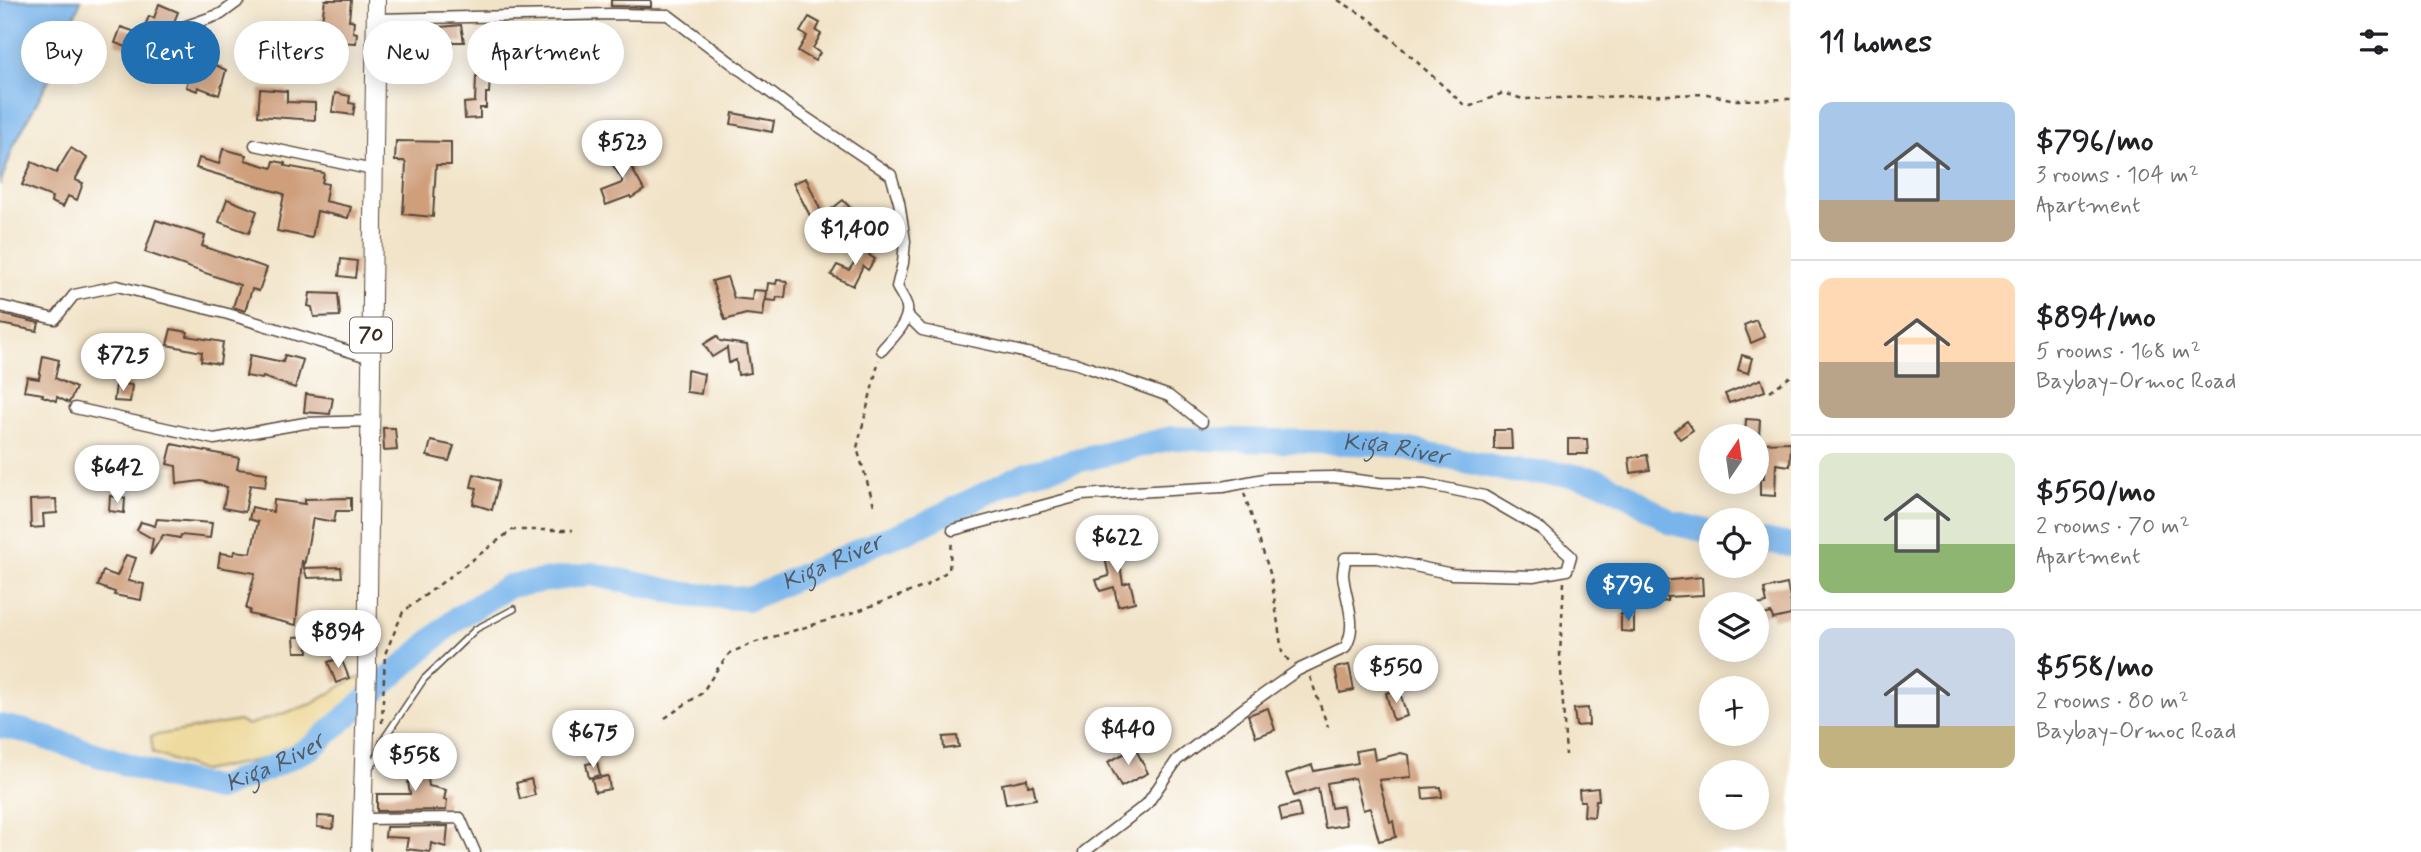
<!DOCTYPE html>
<html lang="en">
<head>
<meta charset="utf-8">
<style>
  :root { --surface:#fff; --page:#f2f2f2; --text:#202124; --muted:#757577; --line:#e0e0e0; --accent:#1f6fb2 }
  body { margin:0; font-family:Mynerve,sans-serif; background:var(--page); color:var(--text); height:100vh; display:flex; flex-direction:column; font-size:26px; white-space:nowrap }
  * { box-sizing:border-box; margin:0 }
  p { font-size:23px; color:var(--muted) }
  .icon { flex:none; width:38px; height:38px; fill:none; stroke:currentColor; stroke-width:2; stroke-linecap:round; stroke-linejoin:round }
  .map { position:relative; flex:1; overflow:hidden }
  .sheet { display:flex; flex-direction:column; background:var(--surface); width:630px }
  .sheet>* { flex:none }
  .top-card { position:absolute; left:21px; top:21px; width:665px; height:63px; display:flex; gap:14px }
  .needle { width:46px; rotate:13deg }
  .controls { position:absolute; left:1699px; top:424px; display:grid; gap:14px }
  .controls a { display:grid; place-items:center; width:70px; height:70px; border-radius:50%; background:var(--surface); box-shadow:0 4px 18px #0003; font-size:35px }
  .price { position:absolute; translate:-50% -60px; padding:0 16px; border-radius:24px; background:#fff; color:#222; font-size:23px; line-height:46px; filter:drop-shadow(0 2px 4px #0008) }
  .price::after { content:''; position:absolute; left:50%; top:42px; width:21px; height:16px; margin-left:-10px; background:inherit; clip-path:polygon(0 0,100% 0,50% 100%) }
  .price.on { background:var(--accent); color:#fff }
  ul { padding:0; list-style:none }
  li { display:flex; align-items:center; gap:21px; height:175px; padding:0 28px }
  li+li { border-top:2px solid var(--line) }
  li span { display:grid; place-items:center; flex:none; width:196px; height:140px; border-radius:14px; color:#555 }
  li>.icon { margin-inline-start:auto }
  span .icon { width:84px; height:84px; fill:#fffc; stroke-width:1 }
  li b { font-size:30px }
  h2 { display:flex; justify-content:space-between; align-items:center; height:84px; padding:0 28px; font-size:30px }
  .chip { padding:0 24px; border-radius:32px; background:var(--surface); box-shadow:0 4px 18px #0003; font-size:24px; line-height:63px }
  .chip.on { background:var(--accent); color:#fff }
  main { display:flex; flex:1; min-height:0 }
  .map>svg:first-child { display:block }
</style>
</head>
<body>
<main>
<div class="map">
<svg width="1791" height="852" viewBox="0 0 1791 852">
  <rect width="100%" height="100%" fill="#fff"/>
  <filter id="ink" filterUnits="userSpaceOnUse"><feTurbulence type="fractalNoise" baseFrequency=".0143" numOctaves="2"/><feDisplacementMap in="SourceGraphic" scale="14" xChannelSelector="R" yChannelSelector="G"/><feConvolveMatrix kernelMatrix="1 2 1 2 8 2 1 2 1" color-interpolation-filters="sRGB"/></filter>
  <filter id="wash" filterUnits="userSpaceOnUse"><feTurbulence type="fractalNoise" baseFrequency=".00686" numOctaves="4" result="noise"/><feDisplacementMap in="SourceGraphic" scale="28" xChannelSelector="R" yChannelSelector="G"/><feGaussianBlur stdDeviation="1.57" result="paint"/><feColorMatrix in="noise" values="0 0 0 0 0 0 0 0 0 0 0 0 0 0 0 0 0 1.4 0 .05"/><feComposite in="paint" operator="in"/></filter>
  <g filter="url(#wash)">
    <rect width="100%" height="100%" fill="#f1e3c7"/>
    <polygon fill="#eeda9e" stroke="#94825e" stroke-width="2" points="372,677 370,690 327,731 303,748 263,759 202,771 153,753 151,736 239,721 248,725 312,704 353,679"/>
    <polygon fill="#79b5eb" stroke="#5a7084" stroke-width="2" points="0,0 81,0 53,72 14,145 0,185"/>
    <g fill="none" stroke-linecap="round" stroke-linejoin="round">
      <g stroke="#79b5eb" stroke-width="24">
        <polyline points="1757,540 1791,545"/>
        <path id="s1" d="M0 726 25 731 165 777 217 789 269 768 312 747 456 619 509 586 591 574 685 594 749 599 878 542 922 525 1027 473 1172 438 1382 444 1512 471 1570 475 1598 480 1628 495 1672 523 1712 532"/>
      </g>
    </g>
    <g id="blocks">
      <g fill="#cf9f7b">
        <polygon points="325,0 351,0 349,20 354,21 353,32 357,33 356,43 335,42 329,39 314,37 317,19 322,20"/>
        <polygon points="611,0 651,0 651,7 611,6"/>
        <polygon points="159,4 178,12 174,22 167,28 167,39 192,48 190,53 226,70 219,95 198,87 197,91 186,87 188,80 178,77 181,63 168,58 170,53 139,40 149,16 154,18"/>
        <polygon points="809,17 820,23 816,31 821,34 813,48 820,53 815,61 798,51 807,36 800,32"/>
        <polygon points="461,25 464,42 452,42 452,50 448,50 448,57 437,57 437,61 406,62 406,43 397,43 397,31 440,31 440,27"/>
        <polygon points="121,27 136,32 129,48 115,43"/>
        <polygon points="476,76 490,76 489,93 486,93 486,108 480,108 480,118 465,119 464,103 475,102"/>
        <polygon points="260,89 287,91 287,102 315,103 315,120 258,116"/>
        <polygon points="335,93 350,96 349,103 355,104 353,115 332,112"/>
        <polygon points="733,113 774,121 772,132 731,124"/>
        <polygon points="396,141 451,142 451,165 436,165 433,217 403,214 406,164 404,161 395,161"/>
        <polygon points="620,147 644,190 631,198 630,196 606,205 601,191 622,183 622,179 607,156"/>
        <polygon points="71,148 87,158 75,180 83,183 77,200 68,196 63,207 51,202 52,197 22,185 32,162 56,173"/>
        <polygon points="223,149 246,155 245,160 272,168 274,161 285,163 285,166 324,173 322,183 328,184 325,201 351,207 348,218 317,211 312,238 277,231 284,194 196,168 199,158 219,164"/>
        <polygon points="806,178 823,216 843,200 855,213 839,227 835,244 818,231 793,183"/>
        <polygon points="227,199 257,211 249,233 219,222"/>
        <polygon points="156,220 205,236 202,246 267,268 259,291 252,289 245,311 233,307 240,285 145,252"/>
        <polygon points="867,244 873,247 869,255 875,259 868,270 863,266 853,286 831,275 837,265 849,270"/>
        <polygon points="341,259 357,261 355,278 339,276"/>
        <polygon points="727,277 734,298 752,300 753,290 766,291 763,316 746,314 725,320 712,281"/>
        <polygon points="777,280 787,281 785,298 777,297 776,301 766,300 768,283 776,284"/>
        <polygon points="310,293 338,294 340,316 314,317 312,307 308,306"/>
        <polygon points="0,314 39,323 37,331 0,324"/>
        <polygon points="1756,320 1765,337 1751,343 1744,325"/>
        <polygon points="171,329 188,332 187,336 223,342 220,364 201,361 202,352 167,345"/>
        <polygon points="717,336 720,341 747,345 751,373 738,375 736,360 729,363 727,348 712,357 704,344"/>
        <polygon points="250,355 283,362 285,355 303,360 295,388 263,377 262,379 246,376"/>
        <polygon points="1742,355 1752,358 1748,373 1738,370"/>
        <polygon points="43,356 59,360 55,378 76,388 69,403 57,397 56,401 42,396 43,394 24,391 27,377 39,379"/>
        <polygon points="687,370 704,374 701,394 686,392"/>
        <polygon points="1761,379 1765,391 1729,403 1725,394"/>
        <polygon points="116,383 132,385 130,402 114,401"/>
        <polygon points="306,394 333,398 330,414 304,412"/>
        <polygon points="1746,419 1760,420 1759,436 1745,436"/>
        <polygon points="1687,421 1693,430 1680,439 1674,431"/>
        <polygon points="383,428 395,428 397,450 384,451"/>
        <polygon points="1494,430 1511,430 1512,449 1494,449"/>
        <polygon points="1568,439 1587,439 1588,454 1568,454"/>
        <polygon points="431,441 454,446 449,461 427,456"/>
        <polygon points="1791,442 1790,466 1776,464 1775,496 1760,495 1760,479 1764,479 1763,443"/>
        <polygon points="172,444 239,458 237,469 267,473 265,487 250,485 245,512 223,508 227,487 201,481 177,484 176,466 167,464"/>
        <polygon points="1647,455 1650,470 1631,473 1629,458"/>
        <polygon points="474,474 499,481 492,510 473,504 477,488 471,487"/>
        <polygon points="110,496 125,498 124,513 109,511"/>
        <polygon points="351,498 351,511 336,511 334,522 313,518 304,566 302,560 296,625 249,614 250,610 246,609 255,573 218,567 220,553 234,555 235,551 251,553 258,522 249,519 252,507 273,512 274,500 305,504 305,499"/>
        <polygon points="56,499 57,513 43,514 44,527 31,528 30,500"/>
        <polygon points="157,519 212,523 210,538 181,535 180,538 163,535 150,555 153,539 137,530 141,522 155,526"/>
        <polygon points="1127,543 1130,555 1119,558 1123,584 1130,582 1135,602 1118,606 1114,587 1100,591 1096,580 1109,576 1103,549"/>
        <polygon points="126,555 136,558 128,581 144,584 141,600 114,595 115,592 98,586 103,571 117,576"/>
        <polygon points="341,567 342,577 307,578 304,568"/>
        <polygon points="1702,577 1703,595 1667,597 1668,601 1653,603 1651,582"/>
        <polygon points="1787,584 1791,603 1791,615 1773,619 1771,613 1760,616 1757,605 1767,603 1764,589"/>
        <polygon points="1621,614 1634,614 1634,632 1621,631"/>
        <polygon points="339,618 343,633 336,635 337,644 325,645 319,624"/>
        <polygon points="308,636 308,652 295,652 294,637"/>
        <polygon points="341,658 349,678 336,683 328,662"/>
        <polygon points="1349,665 1354,690 1340,693 1335,668"/>
        <polygon points="1399,689 1407,716 1393,720 1386,693"/>
        <polygon points="1268,708 1275,730 1256,737 1248,715"/>
        <polygon points="1588,708 1589,725 1576,726 1574,709"/>
        <polygon points="957,736 959,747 944,749 943,737"/>
        <polygon points="1135,748 1148,773 1121,787 1108,762"/>
        <polygon points="1373,748 1375,760 1401,753 1409,755 1411,777 1379,780 1390,822 1393,821 1396,837 1379,841 1370,808 1363,810 1355,778 1327,783 1331,808 1343,806 1346,825 1325,828 1318,788 1294,796 1286,774 1312,765 1314,771 1358,763 1356,751"/>
        <polygon points="425,757 429,786 446,790 444,800 447,800 446,810 377,811 377,794 410,794 408,782 413,781 410,759"/>
        <polygon points="597,762 600,775 589,778 586,764"/>
        <polygon points="608,776 610,789 595,792 592,779"/>
        <polygon points="531,779 535,795 520,799 516,783"/>
        <polygon points="1027,779 1028,786 1033,785 1036,799 1006,804 1002,784"/>
        <polygon points="1441,787 1442,797 1423,799 1422,788"/>
        <polygon points="1598,788 1599,800 1596,800 1594,817 1584,816 1585,801 1580,801 1579,790"/>
        <polygon points="1298,803 1301,817 1282,821 1279,808"/>
        <polygon points="318,816 334,817 333,829 317,827"/>
        <polygon points="448,826 446,847 431,843 430,852 406,849 408,838 385,837 386,827"/>
      </g>
    </g>
  </g>
  <g filter="url(#ink)">
    <use href="#blocks" fill-opacity="0" stroke="#564637" stroke-width="2"/>
    <g fill="none" stroke-linecap="round" stroke-linejoin="round">
      <g stroke="#564637" stroke-width="8">
        <polyline id="service" points="368,768 375,762 383,740 424,679 476,629 514,609"/>
      </g>
      <g stroke="#564637" stroke-width="13">
        <g id="minor">
          <path d="M375 19 613 14 668 15 787 105 891 175 899 202 905 241 903 263 897 287C900 293 906 301 907 307 910 323 890 340 882 350"/>
          <polyline points="175,30 221,14 240,0"/>
          <polyline points="255,145 373,170"/>
          <polyline points="0,306 55,319 74,295 117,286 228,314 371,358"/>
          <polyline points="907,315 922,330 1078,364 1169,396 1202,422"/>
          <polyline points="75,408 214,439 305,423 370,421"/>
          <path d="M953 530 1082 495 1223 487 1269 478 1333 477 1380 483 1425 484 1484 496 1541 529 1571 556 1567 570 1533 576 1452 574 1377 558H1345C1345 563 1343 570 1343 575 1345 599 1359 625 1345 648L1298 670 1247 706 1177 760 1147 804 1084 852"/>
          <polyline points="361,819 460,818 475,852"/>
        </g>
      </g>
      <g stroke="#564637" stroke-width="20">
        <polyline id="trunk" points="361,852 367,670 376,0"/>
      </g>
      <g stroke="#564637" stroke-width="2.5" stroke-dasharray="5 5" stroke-linecap="butt">
        <polyline points="1338,0 1371,20 1463,104 1471,106 1503,93 1523,99 1707,94 1735,100 1791,99"/>
        <polyline points="1770,391 1791,376"/>
        <polyline points="1244,493 1271,576 1282,652 1289,661"/>
        <polyline points="874,505 857,448 879,360"/>
        <polyline points="1564,582 1560,654 1566,755"/>
        <polyline points="1310,677 1328,727"/>
        <polyline points="665,718 702,693 716,671 730,653 753,643 852,613 926,586 949,570 952,541"/>
        <polyline points="382,723 385,654 403,612 512,530 573,530"/>
      </g>
      <use href="#service" stroke="#fff" stroke-width="5"/>
      <use href="#minor" stroke="#fff" stroke-width="10"/>
      <use href="#trunk" stroke="#fff" stroke-width="18"/>
    </g>
  </g>
  <g text-anchor="middle" dominant-baseline="central" stroke-width="7" stroke-linejoin="round" paint-order="stroke">
    <rect fill="#fff" stroke="#766a62" stroke-width="2" x="350" y="317.5" width="42" height="35" rx="5"/>
    <g font-size="21" font-weight="bold" fill="#3b2a1e">
      <text x="371" y="335">70</text>
    </g>
    <g font-size="24" font-style="italic" fill="#515b66" stroke="#fff">
      <text stroke="none"><textPath href="#s1" startOffset="1507">Kiga River</textPath></text>
      <text stroke="none"><textPath href="#s1" startOffset="919">Kiga River</textPath></text>
      <text stroke="none"><textPath href="#s1" startOffset="290">Kiga River</textPath></text>
    </g>
  </g>
</svg>
<div class="controls">
<a><svg class="needle" viewBox="-14 -14 28 28"><path d="M0-13l5 13h-10z" fill="#e53935"/><path d="M0 13l5-13h-10z" fill="#757577"/></svg></a>
<a><svg class="icon" aria-label="locate" viewBox="0 0 24 24"><circle cx="12" cy="12" r="6"/><path d="M12 2v4M12 18v4M2 12h4M18 12h4"/></svg></a>
<a><svg class="icon" aria-label="layers" viewBox="0 0 24 24"><path d="M12 4l9 5-9 5-9-5zM3 14l9 5 9-5"/></svg></a>
<a>+</a>
<a>−</a>
</div>
<b class="price" style="left:622px;top:180px">$523</b>
<b class="price" style="left:855px;top:267px">$1,400</b>
<b class="price" style="left:123px;top:393px">$725</b>
<b class="price" style="left:117px;top:505px">$642</b>
<b class="price" style="left:1117px;top:575px">$622</b>
<b class="price on" style="left:1628px;top:623px">$796</b>
<b class="price" style="left:338px;top:670px">$894</b>
<b class="price" style="left:1396px;top:705px">$550</b>
<b class="price" style="left:1128px;top:767px">$440</b>
<b class="price" style="left:593px;top:770px">$675</b>
<b class="price" style="left:415px;top:793px">$558</b>
<div class="top-card">
<a class="chip">Buy</a>
<a class="chip on">Rent</a>
<a class="chip">Filters</a>
<a class="chip">New</a>
<a class="chip">Apartment</a>
</div>
</div>
<section class="sheet">
<h2>11 homes<svg class="icon" aria-label="filters" viewBox="0 0 24 24"><path d="M4 7h16M4 17h16"/><circle cx="9" cy="7" r="2"/><circle cx="15" cy="17" r="2"/></svg></h2>
<ul>
<li><span style="background:linear-gradient(#a9c7e8 70%,#b9a48a 0)"><svg class="icon" aria-label="home" viewBox="0 0 24 24"><path d="M3 11l9-7 9 7M6 9v11h12V9"/></svg></span><div><b>$796/mo</b><p>3 rooms · 104 m²</p><p>Apartment</p></div></li>
<li><span style="background:linear-gradient(#ffd9b3 60%,#b9a48a 0)"><svg class="icon" aria-label="home" viewBox="0 0 24 24"><path d="M3 11l9-7 9 7M6 9v11h12V9"/></svg></span><div><b>$894/mo</b><p>5 rooms · 168 m²</p><p>Baybay-Ormoc Road</p></div></li>
<li><span style="background:linear-gradient(#dfe7d0 65%,#8fb573 0)"><svg class="icon" aria-label="home" viewBox="0 0 24 24"><path d="M3 11l9-7 9 7M6 9v11h12V9"/></svg></span><div><b>$550/mo</b><p>2 rooms · 70 m²</p><p>Apartment</p></div></li>
<li><span style="background:linear-gradient(#c9d6e8 70%,#c2b280 0)"><svg class="icon" aria-label="home" viewBox="0 0 24 24"><path d="M3 11l9-7 9 7M6 9v11h12V9"/></svg></span><div><b>$558/mo</b><p>2 rooms · 80 m²</p><p>Baybay-Ormoc Road</p></div></li>
</ul>
</section>
</main>
</body>
</html>
